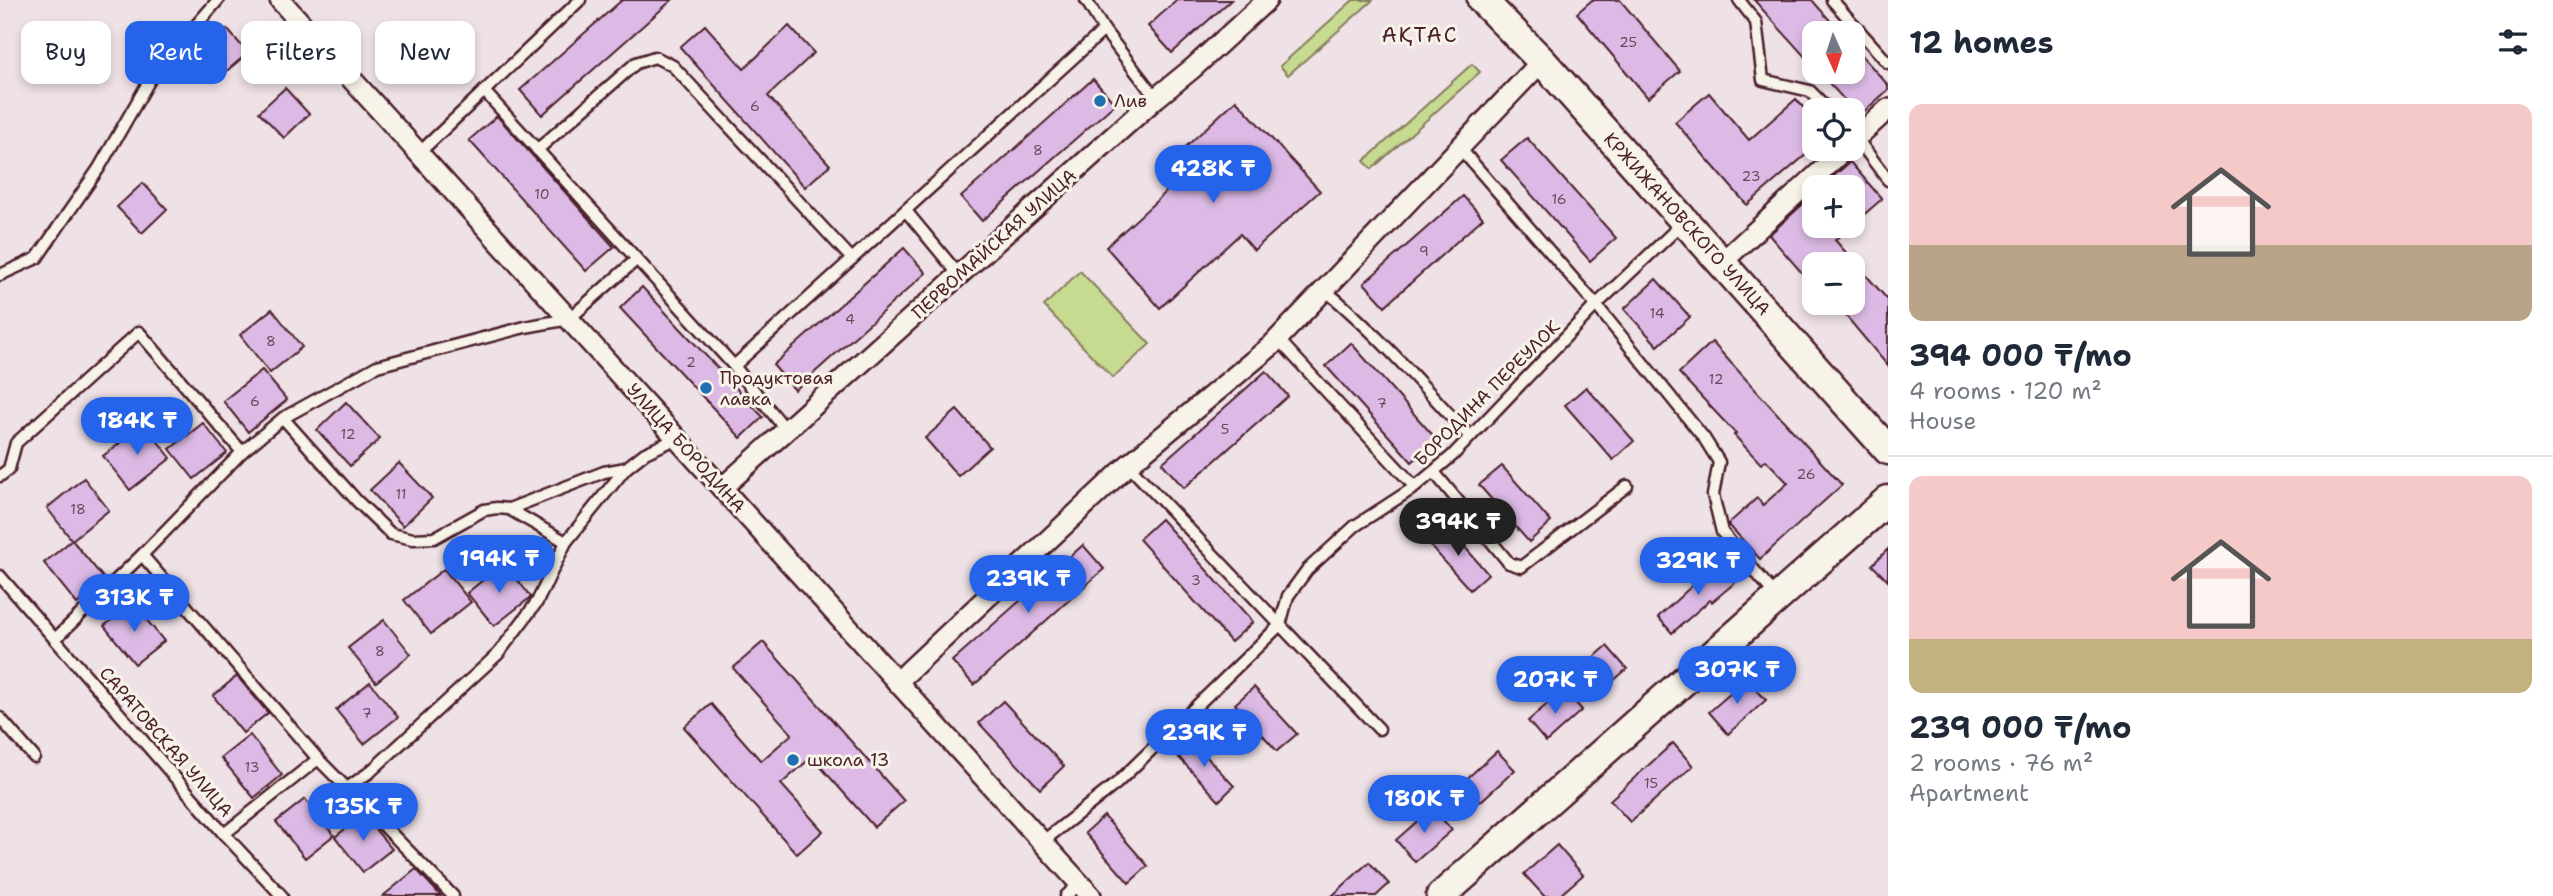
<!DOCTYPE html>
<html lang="en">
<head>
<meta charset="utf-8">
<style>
  :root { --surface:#fff; --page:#f2f2f3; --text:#1f2937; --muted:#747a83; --line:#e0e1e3; --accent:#2563eb }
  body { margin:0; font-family:"Shantell Sans",sans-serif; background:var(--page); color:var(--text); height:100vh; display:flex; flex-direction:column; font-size:26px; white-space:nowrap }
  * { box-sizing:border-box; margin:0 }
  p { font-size:23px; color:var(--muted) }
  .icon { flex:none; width:38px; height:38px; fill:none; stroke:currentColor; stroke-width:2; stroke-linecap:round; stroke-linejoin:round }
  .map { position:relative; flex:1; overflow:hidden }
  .panel { display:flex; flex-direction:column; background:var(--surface); width:665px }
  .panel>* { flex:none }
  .top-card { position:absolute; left:21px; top:21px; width:665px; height:63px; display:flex; gap:14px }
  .needle { width:46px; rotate:177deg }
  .buttons { position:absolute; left:1802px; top:21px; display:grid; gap:14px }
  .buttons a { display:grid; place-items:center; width:63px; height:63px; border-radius:14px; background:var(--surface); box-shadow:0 4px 10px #0003; font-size:35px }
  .price { position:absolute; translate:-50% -60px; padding:0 16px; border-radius:24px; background:var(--accent); color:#fff; font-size:23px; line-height:46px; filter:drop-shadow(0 2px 4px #0008) }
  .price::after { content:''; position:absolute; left:50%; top:42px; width:21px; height:16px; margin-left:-10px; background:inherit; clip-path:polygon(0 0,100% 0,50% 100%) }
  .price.on { background:#222; color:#fff }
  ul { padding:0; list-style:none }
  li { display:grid; align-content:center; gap:14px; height:371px; padding:0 21px }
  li+li { border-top:2px solid var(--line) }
  li span { display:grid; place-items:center; height:217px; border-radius:14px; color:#555 }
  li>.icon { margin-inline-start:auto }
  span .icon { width:126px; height:126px; fill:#fffc; stroke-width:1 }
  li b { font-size:30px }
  h2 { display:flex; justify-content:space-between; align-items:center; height:84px; padding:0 21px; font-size:30px }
  .chip { padding:0 24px; border-radius:14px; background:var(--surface); box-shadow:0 4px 10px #0003; font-size:24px; line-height:63px }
  .chip.on { background:var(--accent); color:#fff }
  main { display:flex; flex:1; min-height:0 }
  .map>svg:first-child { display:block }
</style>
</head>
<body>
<main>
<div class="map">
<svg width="1888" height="896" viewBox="0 0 1888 896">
  <rect width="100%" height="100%" fill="#efe2e7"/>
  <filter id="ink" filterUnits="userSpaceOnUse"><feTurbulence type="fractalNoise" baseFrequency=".0143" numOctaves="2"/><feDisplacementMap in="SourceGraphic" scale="14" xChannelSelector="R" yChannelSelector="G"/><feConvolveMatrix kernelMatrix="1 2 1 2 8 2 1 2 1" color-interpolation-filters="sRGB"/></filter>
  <g filter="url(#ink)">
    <g fill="#c6da90" stroke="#887c5e" stroke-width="2">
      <polygon points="1353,0 1373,0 1288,75 1280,66"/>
      <polygon points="1472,64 1480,72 1372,169 1364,161"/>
      <polygon points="1080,271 1150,344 1113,378 1044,306"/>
    </g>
    <g fill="#dcbae5" stroke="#4a1f2b" stroke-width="2">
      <polygon points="622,0 672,0 542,115 520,90"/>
      <polygon points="1177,0 1231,0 1172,53 1148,26"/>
      <polygon points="1592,0 1620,0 1680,71 1648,98 1577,13"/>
      <polygon points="1754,0 1812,0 1841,33 1815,33 1815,68"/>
      <polygon points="705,25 744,69 789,26 814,53 768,96 830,165 805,187 680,47"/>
      <polygon points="227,29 248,53 223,74 202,50"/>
      <polygon points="1853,46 1888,85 1888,90 1859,116 1819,72 1853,72"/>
      <polygon points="1093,79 1115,104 982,221 961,197"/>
      <polygon points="285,88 309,114 284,138 259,112"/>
      <polygon points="1709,93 1749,140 1796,99 1815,121 1815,147 1747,205 1675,122"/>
      <polygon points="1236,100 1320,191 1254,250 1240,234 1160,308 1106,247 1188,172 1175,157"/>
      <polygon points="497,116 614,247 586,271 469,140"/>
      <polygon points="1527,138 1616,238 1590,261 1501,160"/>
      <polygon points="1850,162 1882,199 1853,224 1853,187 1821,187"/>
      <polygon points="143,183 167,209 142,233 117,207"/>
      <polygon points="1815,193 1815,226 1851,226 1835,240 1888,300 1888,366 1835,303 1853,303 1853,264 1815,264 1815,288 1769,235"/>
      <polygon points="1463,196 1483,218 1385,306 1364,283"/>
      <polygon points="904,248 926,273 795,390 773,365"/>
      <polygon points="1656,279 1690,317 1658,346 1624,309"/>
      <polygon points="642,287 763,417 741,438 620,308"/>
      <polygon points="272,309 302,347 270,373 240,335"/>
      <polygon points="1712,342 1842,485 1760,559 1728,524 1757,498 1763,505 1788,483 1766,460 1761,464 1734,435 1736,434 1679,373"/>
      <polygon points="1351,343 1437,440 1412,462 1326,366"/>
      <polygon points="262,370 287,400 248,432 223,401"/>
      <polygon points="1266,371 1288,396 1184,488 1162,463"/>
      <polygon points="1586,387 1634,441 1613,460 1565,405"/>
      <polygon points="346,402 380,439 350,466 317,430"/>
      <polygon points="957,410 990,447 958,476 925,438"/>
      <polygon points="203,423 227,453 194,479 170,449"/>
      <polygon points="144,424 171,458 130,490 103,456"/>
      <polygon points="399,463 432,498 403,526 370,490"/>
      <polygon points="1502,466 1551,522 1529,542 1479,485"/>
      <polygon points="84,478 109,510 72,540 47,508"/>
      <polygon points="1161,519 1253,622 1231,642 1139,539"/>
      <polygon points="1447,526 1488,574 1470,590 1428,543"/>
      <polygon points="72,540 105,580 77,604 44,563"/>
      <polygon points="1083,545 1104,569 974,685 952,661"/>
      <polygon points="1888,549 1888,581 1872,565"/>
      <polygon points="1719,561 1737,581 1712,602 1710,600 1672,633 1658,617"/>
      <polygon points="504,563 531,597 494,626 467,593"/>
      <polygon points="444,569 471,602 431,634 404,600"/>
      <polygon points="133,603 164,641 135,664 104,626"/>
      <polygon points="384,620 411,654 376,682 348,648"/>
      <polygon points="763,642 904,801 874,827 812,757 781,784 823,831 797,854 684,727 711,704 761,761 792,734 733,668"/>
      <polygon points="1607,646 1627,669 1605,688 1585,665"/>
      <polygon points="237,676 268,713 243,733 213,696"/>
      <polygon points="1747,679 1766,700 1728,734 1709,712"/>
      <polygon points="370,682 398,717 364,744 336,710"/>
      <polygon points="1254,687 1297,734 1277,751 1235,704"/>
      <polygon points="1564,689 1582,710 1546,742 1528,721"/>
      <polygon points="1003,701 1064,766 1040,789 979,723"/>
      <polygon points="250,735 282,775 254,798 221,758"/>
      <polygon points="1189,738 1234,786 1219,801 1174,752"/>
      <polygon points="1673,743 1693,766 1630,822 1610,800"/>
      <polygon points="1497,751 1515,770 1480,802 1462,783"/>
      <polygon points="305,799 334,835 305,858 276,822"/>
      <polygon points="1432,808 1452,830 1415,862 1396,840"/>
      <polygon points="363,815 392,849 363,872 335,837"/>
      <polygon points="1104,816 1148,866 1129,883 1085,833"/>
      <polygon points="1557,845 1583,875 1559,896 1544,896 1524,874"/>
      <polygon points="1369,862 1389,884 1376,896 1332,896"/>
      <polygon points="416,869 441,896 383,896"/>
    </g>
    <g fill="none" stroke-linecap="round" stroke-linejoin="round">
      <g stroke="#4a1f2b" stroke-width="15">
        <g id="lane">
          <polyline points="1739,0 1756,22 1763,80 1810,91 1829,110"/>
          <polyline points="1832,0 1888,63"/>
          <polyline points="1104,30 1156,98"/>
          <polyline points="484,91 734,366 787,431"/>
          <polyline points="1854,135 1888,180"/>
          <polyline points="1459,147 1596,305 1704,438 1719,462 1713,495 1722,532 1776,596"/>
          <polyline points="537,150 636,63 655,57 673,66 852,259"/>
          <polyline points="419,153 580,0"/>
          <polyline points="906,211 959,275"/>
          <polyline points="0,275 37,258 99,168 152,76 218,0"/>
          <path d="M1325 290C1378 334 1423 386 1470 437"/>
          <polyline points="1278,339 1415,487"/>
          <polyline points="734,366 1104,30 1086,0"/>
          <polyline points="283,418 357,501 391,534 413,539 434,538 484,510 497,508 509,509 566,542"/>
          <polyline points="242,452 283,418 377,366 525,327 569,319 636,260"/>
          <polyline points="1128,465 1379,729"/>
          <polyline points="1434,472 1509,563 1521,567 1627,486"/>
          <polyline points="0,476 9,469 16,443 139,332 242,452 142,555 56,638"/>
          <polyline points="509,509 604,472 626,468"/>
          <polyline points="142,555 318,759 453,896"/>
          <polyline points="0,576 224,834 282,896"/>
          <polyline points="0,718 34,757"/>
          <polyline points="347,788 370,772 498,654 537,602 566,542 626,468 645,453 676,439"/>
          <polyline points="224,834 318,759"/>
          <polyline points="1042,842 1117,783 1280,625 1288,596 1307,570 1355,526 1415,487 1452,456 1596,305 1684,222"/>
          <polyline points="1066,896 1080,883"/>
        </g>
      </g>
      <g stroke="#4a1f2b" stroke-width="24">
        <g id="street">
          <polyline points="280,0 1091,896"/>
          <polyline points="1853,141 1888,109"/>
          <polyline points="1721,263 1845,149"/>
          <polyline points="722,488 1156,98 1193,68 1267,0"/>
          <polyline points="897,682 1128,465 1271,346 1542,61"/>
        </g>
      </g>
      <g stroke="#4a1f2b" stroke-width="33">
        <g id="secondary">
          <polyline points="1482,0 1542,61 1888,450"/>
          <polyline points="1441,896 1888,500"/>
        </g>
      </g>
      <use href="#lane" stroke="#f7f3e8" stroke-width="10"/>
      <use href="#street" stroke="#f7f3e8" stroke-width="19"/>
      <use href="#secondary" stroke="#f7f3e8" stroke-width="28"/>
    </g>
  </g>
  <g fill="#1f6fb2" stroke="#f7f3e8" stroke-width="2.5">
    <circle cx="1100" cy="101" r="7"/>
    <circle cx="706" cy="388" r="7"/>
    <circle cx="793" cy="760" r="7"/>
  </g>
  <g text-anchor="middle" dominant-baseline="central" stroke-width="6" stroke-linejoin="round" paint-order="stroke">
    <g font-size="14" fill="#6e465a">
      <text x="1628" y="42">25</text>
      <text x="755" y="106">6</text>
      <text x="1038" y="150">8</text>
      <text x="1751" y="176">23</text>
      <text x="542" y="194">10</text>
      <text x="1559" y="199">16</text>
      <text x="1424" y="251">9</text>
      <text x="1657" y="313">14</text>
      <text x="850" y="319">4</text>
      <text x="271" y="341">8</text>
      <text x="691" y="362">2</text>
      <text x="1716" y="379">12</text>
      <text x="255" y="401">6</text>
      <text x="1382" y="403">7</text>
      <text x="1225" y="429">5</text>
      <text x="348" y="434">12</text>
      <text x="1806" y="474">26</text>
      <text x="401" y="494">11</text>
      <text x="78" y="509">18</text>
      <text x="1196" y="580">3</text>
      <text x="380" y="651">8</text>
      <text x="367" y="713">7</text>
      <text x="252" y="767">13</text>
      <text x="1651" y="783">15</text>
    </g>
    <g font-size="18" fill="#4a1f2b" stroke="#f7f3e8" text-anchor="start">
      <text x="1114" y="101">Лив</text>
      <text x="720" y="378">Продуктовая<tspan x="720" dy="21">лавка</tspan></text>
      <text x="807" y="760">школа 13</text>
    </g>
    <g font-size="18" fill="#4a1f2b" stroke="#f7f3e8">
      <text transform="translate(1687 224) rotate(48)">КРЖИЖАНОВСКОГО УЛИЦА</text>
      <text transform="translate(994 244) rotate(-42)">ПЕРВОМАЙСКАЯ УЛИЦА</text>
      <text transform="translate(1487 393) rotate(-45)">БОРОДИНА ПЕРЕУЛОК</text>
      <text transform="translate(686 448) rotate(48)">УЛИЦА БОРОДИНА</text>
      <text transform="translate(166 742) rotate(49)">САРАТОВСКАЯ УЛИЦА</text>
    </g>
    <g font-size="21" letter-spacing="2" fill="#4a1f2b" stroke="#f7f3e8">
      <text x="1420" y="35">АҚТАС</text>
    </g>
  </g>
</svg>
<div class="buttons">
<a><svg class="needle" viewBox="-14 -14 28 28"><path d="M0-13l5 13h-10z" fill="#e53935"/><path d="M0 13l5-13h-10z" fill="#747a83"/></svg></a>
<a><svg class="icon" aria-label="locate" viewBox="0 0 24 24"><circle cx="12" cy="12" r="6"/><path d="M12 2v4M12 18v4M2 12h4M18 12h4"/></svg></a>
<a>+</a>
<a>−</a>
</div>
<b class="price" style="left:1213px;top:205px">428K ₸</b>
<b class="price" style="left:137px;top:457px">184K ₸</b>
<b class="price on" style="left:1458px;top:558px">394K ₸</b>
<b class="price" style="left:499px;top:595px">194K ₸</b>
<b class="price" style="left:1698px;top:597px">329K ₸</b>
<b class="price" style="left:1028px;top:615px">239K ₸</b>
<b class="price" style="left:134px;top:634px">313K ₸</b>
<b class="price" style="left:1737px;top:706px">307K ₸</b>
<b class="price" style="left:1555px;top:716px">207K ₸</b>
<b class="price" style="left:1204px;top:769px">239K ₸</b>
<b class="price" style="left:1424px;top:835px">180K ₸</b>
<b class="price" style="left:363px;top:843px">135K ₸</b>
<div class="top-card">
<a class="chip">Buy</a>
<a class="chip on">Rent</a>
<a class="chip">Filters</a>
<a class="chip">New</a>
</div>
</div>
<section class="panel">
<h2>12 homes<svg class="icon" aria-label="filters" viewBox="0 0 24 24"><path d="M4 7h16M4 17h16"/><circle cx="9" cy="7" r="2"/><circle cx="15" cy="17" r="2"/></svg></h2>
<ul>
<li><span style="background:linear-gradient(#f6c9c9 65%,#b9a48a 0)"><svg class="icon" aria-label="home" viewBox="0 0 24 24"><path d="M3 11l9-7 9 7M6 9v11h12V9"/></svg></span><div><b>394 000 ₸/mo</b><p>4 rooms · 120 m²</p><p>House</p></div></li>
<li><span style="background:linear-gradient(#f6c9c9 75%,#c2b280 0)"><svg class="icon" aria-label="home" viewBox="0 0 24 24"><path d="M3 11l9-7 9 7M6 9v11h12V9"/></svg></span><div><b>239 000 ₸/mo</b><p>2 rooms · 76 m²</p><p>Apartment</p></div></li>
</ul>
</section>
</main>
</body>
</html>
